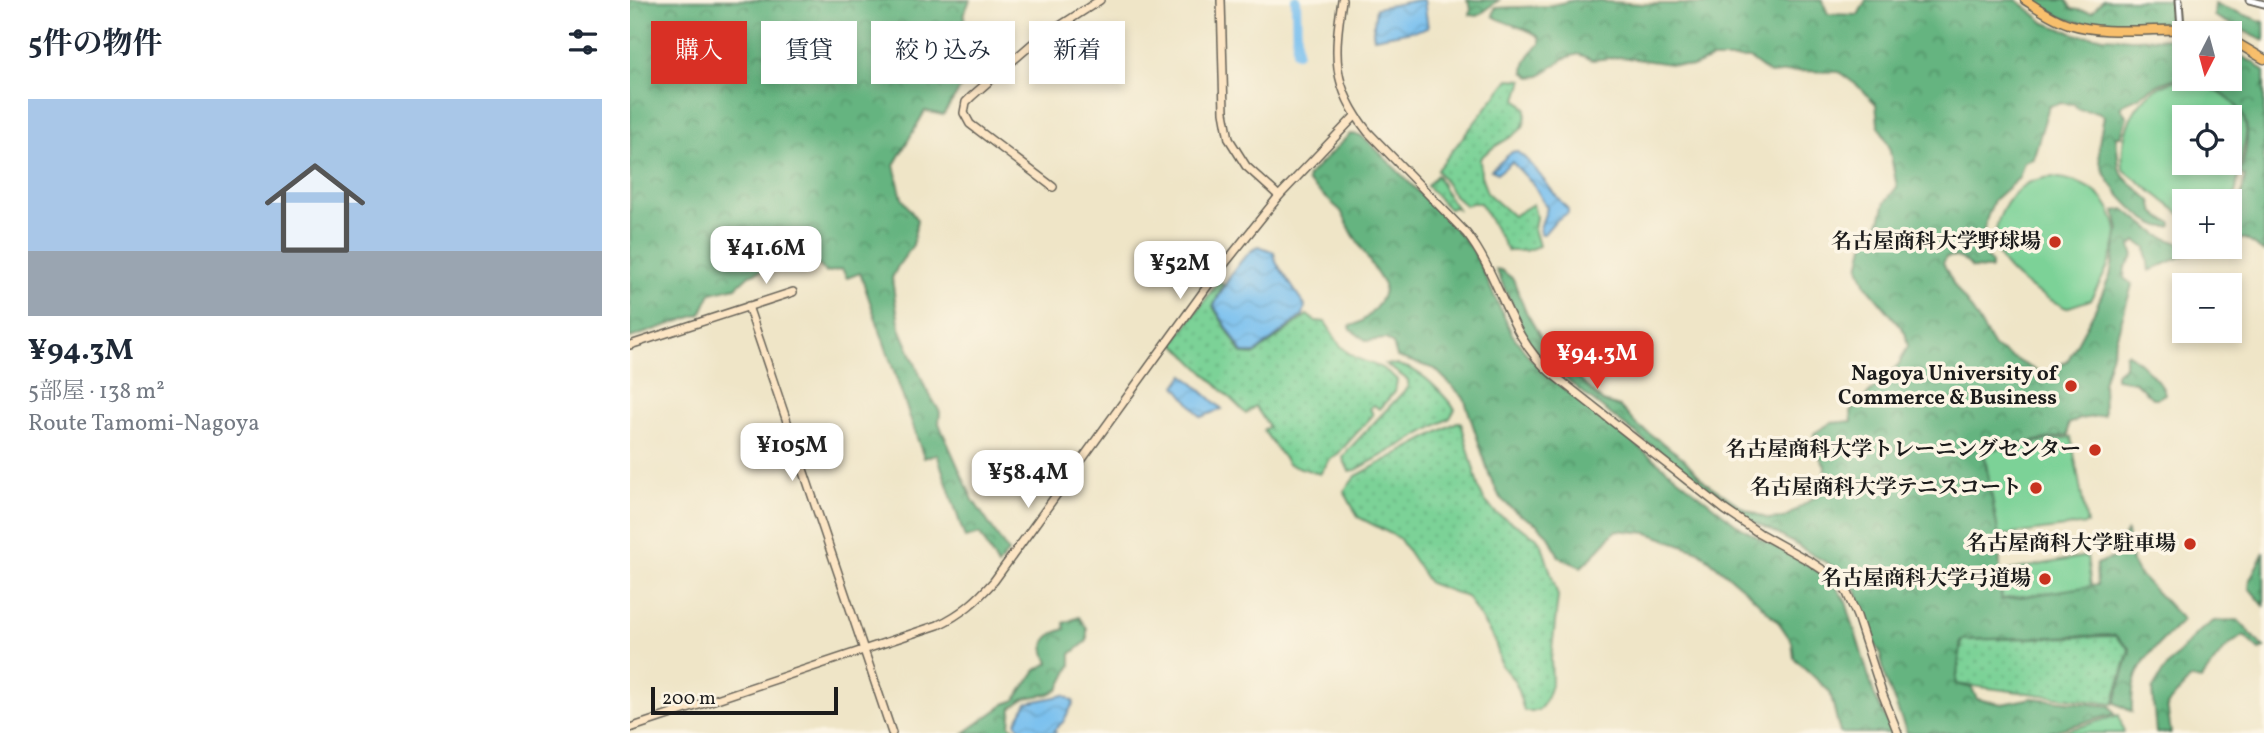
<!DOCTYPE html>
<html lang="ja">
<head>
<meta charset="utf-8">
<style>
  :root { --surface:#fff; --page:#f2f2f3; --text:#1f2937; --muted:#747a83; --line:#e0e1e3; --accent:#d93025 }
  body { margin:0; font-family:Vollkorn,"Noto Serif JP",serif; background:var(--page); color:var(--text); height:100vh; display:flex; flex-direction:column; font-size:26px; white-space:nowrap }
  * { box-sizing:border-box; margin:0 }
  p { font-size:23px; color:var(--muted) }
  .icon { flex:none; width:38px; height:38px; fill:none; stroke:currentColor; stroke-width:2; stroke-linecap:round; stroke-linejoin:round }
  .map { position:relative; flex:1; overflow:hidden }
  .side { display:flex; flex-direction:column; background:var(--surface); width:630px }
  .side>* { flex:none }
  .hud { position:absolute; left:21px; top:21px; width:665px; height:63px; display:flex; gap:14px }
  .needle { width:46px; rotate:186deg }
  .tools { position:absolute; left:1542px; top:21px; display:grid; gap:14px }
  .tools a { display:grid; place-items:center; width:70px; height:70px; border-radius:0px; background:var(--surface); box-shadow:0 4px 10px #0003; font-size:35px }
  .scale { position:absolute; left:21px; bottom:18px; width:187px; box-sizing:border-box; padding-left:7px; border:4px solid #1c1c1c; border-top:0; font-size:19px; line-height:24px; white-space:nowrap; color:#1c1c1c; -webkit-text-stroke:5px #fcf5e5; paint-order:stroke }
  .price { position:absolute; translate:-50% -60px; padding:0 16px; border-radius:14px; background:#fff; color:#222; font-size:23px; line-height:46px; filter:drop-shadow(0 2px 4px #0008) }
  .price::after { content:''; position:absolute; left:50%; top:42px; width:21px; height:16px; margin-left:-10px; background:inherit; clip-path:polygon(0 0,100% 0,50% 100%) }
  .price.selected { background:var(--accent); color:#fff }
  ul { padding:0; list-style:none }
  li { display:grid; align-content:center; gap:14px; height:371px; padding:0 28px }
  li+li { border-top:2px solid var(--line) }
  li span { display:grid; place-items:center; height:217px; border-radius:0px; color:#555 }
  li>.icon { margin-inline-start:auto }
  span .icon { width:126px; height:126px; fill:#fffc; stroke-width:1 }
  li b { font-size:30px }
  h2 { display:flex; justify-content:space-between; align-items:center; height:84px; padding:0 28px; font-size:30px }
  .pill { padding:0 24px; border-radius:0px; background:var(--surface); box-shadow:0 4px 10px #0003; font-size:24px; line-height:63px }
  .pill.selected { background:var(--accent); color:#fff }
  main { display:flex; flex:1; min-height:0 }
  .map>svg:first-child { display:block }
</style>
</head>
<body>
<main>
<section class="side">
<h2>5件の物件<svg class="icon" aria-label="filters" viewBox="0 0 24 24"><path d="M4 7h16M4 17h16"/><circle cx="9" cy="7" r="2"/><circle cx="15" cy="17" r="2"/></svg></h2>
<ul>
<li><span style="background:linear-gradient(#a9c7e8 70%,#9aa5b1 0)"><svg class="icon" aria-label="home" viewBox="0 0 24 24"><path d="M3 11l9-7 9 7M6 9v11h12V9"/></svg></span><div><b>¥94.3M</b><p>5部屋 · 138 m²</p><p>Route Tamomi-Nagoya</p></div></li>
</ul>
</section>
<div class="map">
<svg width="1634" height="733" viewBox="0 0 1634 733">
  <defs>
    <pattern id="grass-dots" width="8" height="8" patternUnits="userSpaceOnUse" patternTransform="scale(1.75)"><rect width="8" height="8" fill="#7cd297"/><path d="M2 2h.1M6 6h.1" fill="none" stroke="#6bb482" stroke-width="1.8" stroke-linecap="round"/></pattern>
    <pattern id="forest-crowns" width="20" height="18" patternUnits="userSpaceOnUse" patternTransform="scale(1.75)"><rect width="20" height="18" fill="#65b480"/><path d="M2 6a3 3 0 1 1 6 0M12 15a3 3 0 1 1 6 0" fill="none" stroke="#529268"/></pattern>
    <pattern id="water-waves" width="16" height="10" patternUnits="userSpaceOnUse" patternTransform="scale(1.75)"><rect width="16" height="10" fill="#77bfef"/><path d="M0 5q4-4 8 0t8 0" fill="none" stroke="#66a4cc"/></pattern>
  </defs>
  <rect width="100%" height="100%" fill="#fcf5e5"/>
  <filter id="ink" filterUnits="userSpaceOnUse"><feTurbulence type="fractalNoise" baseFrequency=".0143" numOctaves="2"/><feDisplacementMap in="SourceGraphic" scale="14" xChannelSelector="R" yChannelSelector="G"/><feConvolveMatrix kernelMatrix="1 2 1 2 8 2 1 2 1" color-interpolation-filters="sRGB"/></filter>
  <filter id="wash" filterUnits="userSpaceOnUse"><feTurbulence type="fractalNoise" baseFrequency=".00686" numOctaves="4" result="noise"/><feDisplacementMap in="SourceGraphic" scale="28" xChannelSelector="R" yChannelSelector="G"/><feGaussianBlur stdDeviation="1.57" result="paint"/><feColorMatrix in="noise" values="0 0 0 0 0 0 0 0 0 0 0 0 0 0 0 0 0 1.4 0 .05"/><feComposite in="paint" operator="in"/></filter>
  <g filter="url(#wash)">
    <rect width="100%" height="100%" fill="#efe5c7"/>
    <g fill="url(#grass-dots)" stroke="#4c775a" stroke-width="2">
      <path d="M879 79 893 80 887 99 896 108C896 115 896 124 891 129 883 139 862 144 850 159L851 175 857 193 883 216 903 204 906 217 904 229 909 246 895 251H878L850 203H841L836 206 824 195 807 170Z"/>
      <polygon points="807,175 817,195 829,210 825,207 819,209 797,186"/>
      <path d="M589 281 593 284 583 307 612 354 624 355 677 315 685 321 695 322C704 334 708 348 723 356 738 365 753 364 767 380L765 392 749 409 744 405 740 408 743 415 706 456 700 459 690 474 658 464 633 430 639 427 625 406 616 414 544 343Z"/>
      <path d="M755 364C786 362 808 388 825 409L820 418 726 470 719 471 713 458 718 450 778 387V380Z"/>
      <polygon points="827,422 831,422 849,489 854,500 866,513 906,537 912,545 928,596 921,659 922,682 915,702 908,711 894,711 885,681 871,665 865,641 837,597 799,583 769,538 728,517 714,491 726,476"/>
      <polygon points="1485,636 1499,649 1483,704 1326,684 1332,640"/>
    </g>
    <g fill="url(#forest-crowns)" stroke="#40684e" stroke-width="2">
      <polygon points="0,0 340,0 334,14 337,78 313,115 295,111 264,165 272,198 287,220 283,245 268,266 262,278 265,300 270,328 295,387 310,412 309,423 313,433 343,500 378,552 368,566 350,534 335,538 307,454 294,458 230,273 217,278 212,269 196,273 189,265 171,267 147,265 119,275 106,287 81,293 71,314 0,338"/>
      <polygon points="837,0 869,0 848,16 840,15 841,8"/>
      <path d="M945 0 1014 4H1094L1097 0H1192L1198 14 1228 15 1236 0H1387L1415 23 1449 35 1501 39 1554 38V79H1600V51L1623 62 1634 72V252L1616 239 1600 238V216L1607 213 1610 204 1615 176 1610 175C1613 161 1618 145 1617 132 1616 102 1579 80 1552 78 1536 78 1521 88 1509 97 1502 101 1495 101 1490 107L1497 117 1491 136H1486L1489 168 1494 177 1521 201 1524 212 1534 220 1542 223V226C1519 234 1477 186 1471 165 1466 148 1471 133 1474 116L1468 112 1448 109 1444 104 1432 103 1419 106 1403 159 1394 162 1389 178 1364 200 1357 218 1353 236 1354 255 1361 262V269L1342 268C1335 259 1327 255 1316 257L1313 263 1324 285 1344 313 1364 347 1412 374 1438 360 1464 312 1480 276 1489 230 1485 211 1494 209 1530 236 1554 245V247H1564L1570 249 1519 271 1516 248 1506 241 1500 247 1504 255 1495 268 1494 278 1502 285 1473 383 1474 415 1451 419 1438 424V435L1353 451 1369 537 1371 600 1467 585 1466 564 1489 556C1493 547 1490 539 1497 531L1502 562 1508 573 1550 617 1552 620 1550 623C1520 654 1500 665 1502 712L1485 703 1500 649 1485 635 1331 640 1326 684 1342 688 1347 699 1372 704 1402 698 1480 706 1485 714 1416 733H1277L1255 678 1250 652 1240 637 1226 590 1212 572 1139 529 1114 518 948 389 904 350 895 335 866 269 871 270 883 279 895 310 925 362 944 374 973 402 990 407 1006 424 1052 457 1075 482 1115 509 1138 519 1154 518 1182 499 1194 486 1195 466 1183 445 1184 433 1201 423 1222 421 1221 411 1269 364 1278 346 1275 332 1236 285 1229 267 1234 246 1250 221 1255 202 1267 187 1259 146 1248 124 1246 104 1228 86 1209 72 1170 71 1140 74 1120 59H1081L1062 67 991 57 962 60 949 54 935 58 910 76 901 77 894 72C894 60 901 52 910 44V38C899 27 878 26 863 16L865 8 917 6Z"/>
      <polygon points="1401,0 1436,0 1442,9 1462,12 1473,0 1541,0 1545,21 1543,28 1457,24 1444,21 1431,17"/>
      <polygon points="1585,4 1634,22 1634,41 1584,16"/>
      <path d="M720 134 730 135 739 142 830 234 844 252 882 334 900 358 922 379 1110 527 1187 570 1205 585 1216 602 1245 697 1263 733H1210L1200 692 1164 658 1162 642 1149 623 1119 593 1069 551 1018 533 986 530 961 558 951 567 929 557 919 536 907 524 887 513 870 498 860 477 834 398 805 369 767 357 763 344 756 339 737 341 721 330 720 326C735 324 756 300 754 285L722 233 711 211 677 181 678 176Z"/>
      <path d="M1497 353C1507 359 1534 384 1535 394L1528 398H1522L1505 382 1485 379V374L1495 366V355Z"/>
      <polygon points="1634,552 1634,606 1619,588 1620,579"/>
      <path d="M449 617 457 629V641L441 654V665L429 689 419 694 396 698 382 707 380 725 388 733H334L375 704 385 700 406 670 419 663C409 642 415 635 435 629L434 623Z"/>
      <path d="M1608 620 1634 648 1629 650 1614 636C1595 644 1583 664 1571 680L1561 678 1537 705 1541 733H1526L1522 690 1534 670 1567 633 1584 621Z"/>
    </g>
    <g fill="#7cd297" stroke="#4c775a" stroke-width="2" fill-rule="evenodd">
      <path d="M1544 81C1573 80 1615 98 1616 132 1616 139 1613 147 1612 154 1609 171 1606 189 1603 207L1600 208V201H1554V217L1493 169C1489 132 1505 92 1544 81ZM1600 117V163H1554V117Z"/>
      <path d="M1422 177C1449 180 1474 190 1483 217 1485 222 1487 228 1487 233 1484 258 1472 280 1460 300L1436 308C1413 296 1391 285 1374 264 1354 239 1372 199 1396 184 1404 180 1413 178 1422 177Z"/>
      <polygon points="1441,437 1457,524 1369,536 1354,451"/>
      <polygon points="1457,556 1461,586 1372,599 1370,572"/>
      <polygon points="1489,715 1494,733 1429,733"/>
    </g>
    <g fill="url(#water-waves)" stroke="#4a6e86" stroke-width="2">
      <polygon points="788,0 794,0 798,28 744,38 743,31 746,8"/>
      <path d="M886 151C908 166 919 192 938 209V213L925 221 914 234H911L910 228 917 208 904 185 882 162 868 173 861 170 882 152Z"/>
      <path d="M629 246 644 252 646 262 675 306 673 315 625 353H613L584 306C593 287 610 255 629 246Z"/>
      <polygon points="554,375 592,409 571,417 546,386"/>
      <polygon points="434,695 444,702 433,722 424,730 426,733 392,733 386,722 397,703"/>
    </g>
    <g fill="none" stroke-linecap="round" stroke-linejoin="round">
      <polyline stroke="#77bfef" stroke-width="10" points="666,0 667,52"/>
    </g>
  </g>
  <g filter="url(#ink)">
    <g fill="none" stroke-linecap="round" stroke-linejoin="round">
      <g stroke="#666258" stroke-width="9">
        <g id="street">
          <polyline points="1549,0 1551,29"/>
          <polyline points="1619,0 1634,4"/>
        </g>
      </g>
      <g stroke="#666258" stroke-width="10">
        <g id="secondary">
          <polyline points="591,0 594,112 599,139 616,166 649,196"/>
          <path d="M712 0C704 55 701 86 738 132L837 234C871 278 878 336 921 373L1095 510 1129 533 1181 562 1208 580 1217 593 1227 616 1252 693 1268 733"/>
          <polyline points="423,187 340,124 334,113 336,102 342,96 402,44 470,0"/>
          <polyline points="118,306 262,733"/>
          <polyline points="0,345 163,292"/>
          <path d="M0 728 308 625C332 614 347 600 364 581L584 277 649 196 725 116"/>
        </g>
      </g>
      <g stroke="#666258" stroke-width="11">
        <g id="primary">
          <path d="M1395 0C1409 9 1423 19 1439 24 1484 38 1534 24 1581 33"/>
          <polyline points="1600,39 1634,59"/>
        </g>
      </g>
      <use href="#street" stroke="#fff" stroke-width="5"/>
      <use href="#secondary" stroke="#fce5c4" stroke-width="7"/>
      <use href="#primary" stroke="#f8bf6c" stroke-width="8"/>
    </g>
  </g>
  <g fill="#c8321e" stroke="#fcf5e5" stroke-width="2.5">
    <circle cx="1425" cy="242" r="7"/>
    <circle cx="1441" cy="386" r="7"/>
    <circle cx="1465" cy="450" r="7"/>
    <circle cx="1406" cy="488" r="7"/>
    <circle cx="1560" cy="544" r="7"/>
    <circle cx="1415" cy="579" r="7"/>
  </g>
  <g text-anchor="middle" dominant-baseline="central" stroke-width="7" stroke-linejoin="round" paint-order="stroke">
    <g font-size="21" font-weight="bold" fill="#1c1c1c" stroke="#fcf5e5" text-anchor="end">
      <text x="1411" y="242">名古屋商科大学野球場</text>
      <text x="1427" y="374">Nagoya University of<tspan x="1427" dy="24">Commerce &amp; Business</tspan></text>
      <text x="1451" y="450">名古屋商科大学トレーニングセンター</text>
      <text x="1392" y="488">名古屋商科大学テニスコート</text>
      <text x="1546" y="544">名古屋商科大学駐車場</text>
      <text x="1401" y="579">名古屋商科大学弓道場</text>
    </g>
  </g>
</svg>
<div class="tools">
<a><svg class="needle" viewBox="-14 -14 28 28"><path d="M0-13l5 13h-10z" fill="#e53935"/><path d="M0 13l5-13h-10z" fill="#747a83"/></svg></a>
<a><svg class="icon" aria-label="locate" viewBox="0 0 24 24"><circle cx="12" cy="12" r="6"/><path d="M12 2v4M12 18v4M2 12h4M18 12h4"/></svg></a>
<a>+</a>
<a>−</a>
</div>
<div class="scale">200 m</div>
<b class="price" style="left:136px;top:286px">¥41.6M</b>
<b class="price" style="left:550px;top:301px">¥52M</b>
<b class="price selected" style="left:967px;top:391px">¥94.3M</b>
<b class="price" style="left:162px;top:483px">¥105M</b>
<b class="price" style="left:398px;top:510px">¥58.4M</b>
<div class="hud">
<a class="pill selected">購入</a>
<a class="pill">賃貸</a>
<a class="pill">絞り込み</a>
<a class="pill">新着</a>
</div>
</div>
</main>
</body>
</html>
